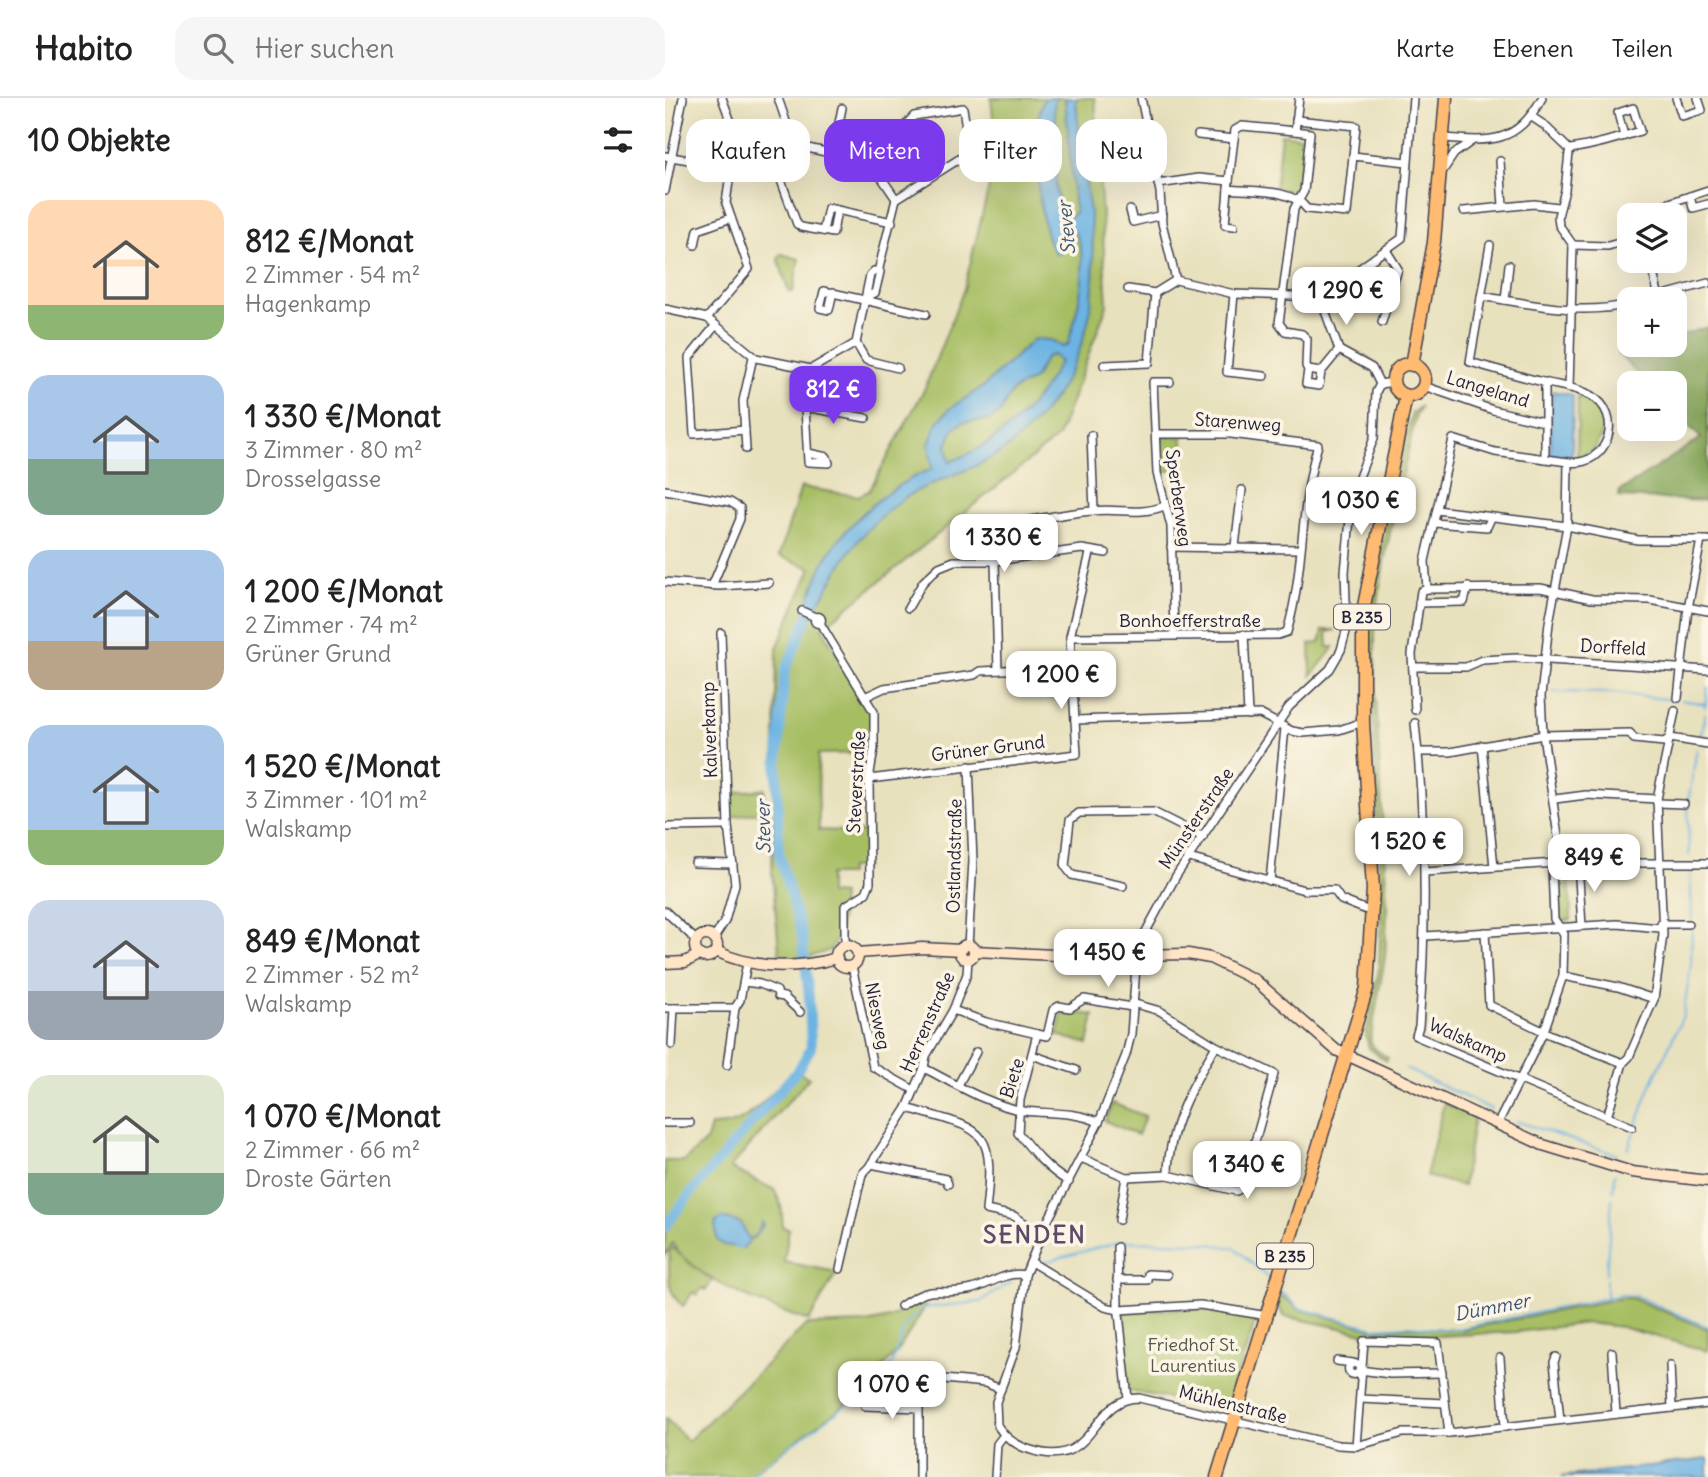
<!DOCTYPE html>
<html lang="de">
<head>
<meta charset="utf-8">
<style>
  :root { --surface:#fff; --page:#f6f6f6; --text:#222; --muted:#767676; --line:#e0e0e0; --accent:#7c3aed }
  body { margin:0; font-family:Delius,sans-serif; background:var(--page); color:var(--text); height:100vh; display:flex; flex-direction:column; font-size:26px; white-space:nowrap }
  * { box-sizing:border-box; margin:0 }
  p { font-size:23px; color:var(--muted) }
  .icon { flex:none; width:38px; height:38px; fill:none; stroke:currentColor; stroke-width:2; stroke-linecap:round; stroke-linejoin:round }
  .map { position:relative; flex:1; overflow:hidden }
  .panel { display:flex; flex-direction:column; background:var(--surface); width:665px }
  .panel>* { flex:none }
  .top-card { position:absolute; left:21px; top:21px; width:665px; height:63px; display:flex; gap:14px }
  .controls { position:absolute; left:952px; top:105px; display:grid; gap:14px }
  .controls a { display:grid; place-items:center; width:70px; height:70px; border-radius:14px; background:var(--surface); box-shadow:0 7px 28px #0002; font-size:35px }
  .price { position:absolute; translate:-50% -60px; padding:0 16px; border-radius:14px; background:#fff; color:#222; font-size:23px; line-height:46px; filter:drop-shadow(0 2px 4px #0008) }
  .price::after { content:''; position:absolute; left:50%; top:42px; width:21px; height:16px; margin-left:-10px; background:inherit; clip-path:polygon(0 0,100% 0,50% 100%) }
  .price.active { background:var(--accent); color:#fff }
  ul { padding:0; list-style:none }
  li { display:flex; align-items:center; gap:21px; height:175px; padding:0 28px }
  li span { display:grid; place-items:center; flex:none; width:196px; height:140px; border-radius:21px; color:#555 }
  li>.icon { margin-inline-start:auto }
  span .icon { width:84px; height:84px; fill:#fffc; stroke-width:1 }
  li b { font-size:30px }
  h2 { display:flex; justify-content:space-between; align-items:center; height:84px; padding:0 28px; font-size:30px }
  .tag { padding:0 24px; border-radius:21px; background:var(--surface); box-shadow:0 7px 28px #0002; font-size:24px; line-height:63px }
  .tag.active { background:var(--accent); color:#fff }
  header { display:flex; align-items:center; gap:42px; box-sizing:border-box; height:98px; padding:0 35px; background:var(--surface); border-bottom:2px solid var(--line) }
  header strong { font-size:33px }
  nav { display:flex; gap:38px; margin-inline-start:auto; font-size:24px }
  .search { width:490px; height:63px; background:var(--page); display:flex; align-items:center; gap:18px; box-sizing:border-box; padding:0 24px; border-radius:21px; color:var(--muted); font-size:26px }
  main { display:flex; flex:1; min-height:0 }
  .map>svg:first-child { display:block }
</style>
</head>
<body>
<header>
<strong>Habito</strong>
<div class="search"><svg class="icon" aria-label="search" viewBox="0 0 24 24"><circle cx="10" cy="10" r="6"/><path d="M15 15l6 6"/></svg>Hier suchen</div>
<nav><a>Karte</a><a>Ebenen</a><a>Teilen</a></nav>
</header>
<main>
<section class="panel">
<h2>10 Objekte<svg class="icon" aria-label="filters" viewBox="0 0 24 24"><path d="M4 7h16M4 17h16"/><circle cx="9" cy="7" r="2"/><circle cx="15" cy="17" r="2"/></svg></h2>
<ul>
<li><span style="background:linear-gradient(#ffd9b3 75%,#8fb573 0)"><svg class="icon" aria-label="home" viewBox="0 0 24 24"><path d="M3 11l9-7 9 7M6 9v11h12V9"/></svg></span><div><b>812 €/Monat</b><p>2 Zimmer · 54 m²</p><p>Hagenkamp</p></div></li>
<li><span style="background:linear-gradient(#a9c7e8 60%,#7fa58c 0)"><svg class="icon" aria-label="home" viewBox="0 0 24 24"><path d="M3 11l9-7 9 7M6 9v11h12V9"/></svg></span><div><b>1 330 €/Monat</b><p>3 Zimmer · 80 m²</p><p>Drosselgasse</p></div></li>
<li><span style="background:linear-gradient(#a9c7e8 65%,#b9a48a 0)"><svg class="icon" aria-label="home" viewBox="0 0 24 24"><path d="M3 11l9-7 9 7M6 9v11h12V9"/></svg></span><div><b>1 200 €/Monat</b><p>2 Zimmer · 74 m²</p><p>Grüner Grund</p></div></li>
<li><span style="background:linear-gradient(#a9c7e8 75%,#8fb573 0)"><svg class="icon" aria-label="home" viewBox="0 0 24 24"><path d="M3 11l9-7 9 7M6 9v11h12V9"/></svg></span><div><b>1 520 €/Monat</b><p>3 Zimmer · 101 m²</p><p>Walskamp</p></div></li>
<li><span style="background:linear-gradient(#c9d6e8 65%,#9aa5b1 0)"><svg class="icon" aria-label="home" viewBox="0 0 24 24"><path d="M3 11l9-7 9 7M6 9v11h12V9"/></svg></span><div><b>849 €/Monat</b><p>2 Zimmer · 52 m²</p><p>Walskamp</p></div></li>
<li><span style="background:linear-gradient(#dfe7d0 70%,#7fa58c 0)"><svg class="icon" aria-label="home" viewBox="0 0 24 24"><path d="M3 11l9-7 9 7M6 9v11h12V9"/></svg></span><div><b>1 070 €/Monat</b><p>2 Zimmer · 66 m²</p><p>Droste Gärten</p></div></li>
</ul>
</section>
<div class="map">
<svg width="1043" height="1379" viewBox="0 0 1043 1379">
  <rect width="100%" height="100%" fill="#fcf5e5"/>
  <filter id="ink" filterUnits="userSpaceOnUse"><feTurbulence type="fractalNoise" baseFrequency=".0143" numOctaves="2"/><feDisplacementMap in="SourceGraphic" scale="14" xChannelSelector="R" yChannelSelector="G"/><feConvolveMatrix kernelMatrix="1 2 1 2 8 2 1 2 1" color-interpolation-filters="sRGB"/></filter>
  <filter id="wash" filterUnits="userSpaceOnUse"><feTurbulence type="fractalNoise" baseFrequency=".00686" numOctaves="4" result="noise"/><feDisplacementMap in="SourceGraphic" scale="28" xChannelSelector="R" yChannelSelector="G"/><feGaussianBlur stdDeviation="1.57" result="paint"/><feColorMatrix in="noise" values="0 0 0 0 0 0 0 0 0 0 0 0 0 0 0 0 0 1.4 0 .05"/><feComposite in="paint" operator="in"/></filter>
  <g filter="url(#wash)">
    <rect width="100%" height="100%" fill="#e8e1be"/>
    <g fill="#a6bd62" stroke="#64704e" stroke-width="2">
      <polygon points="326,0 430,0 442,207 393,339 157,530 207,616 206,655 153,656 154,732 201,734 200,769 184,770 184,777 164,777 164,796 177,797 174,837 165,852 145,859 115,863 107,774 112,550 146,470 114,458 136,389 193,398 204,393 259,292 299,191 332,56"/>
      <polygon points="616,36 640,39 634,93 610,91"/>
      <polygon points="116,156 134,161 128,194 124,194 113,161"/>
      <polygon points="913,296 932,308 940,328 929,352 912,360"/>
      <polygon points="756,308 751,317 719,462 710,525 710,580 722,811 720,859 705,943 710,951 723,960 721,963 704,950 701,937 714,870 716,811 704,524 714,459 747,315"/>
      <polygon points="499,339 518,339 518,372 495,373 494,345"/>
      <polygon points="658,532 671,532 662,534 663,549 669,549 646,578 645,546 655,545"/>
      <polygon points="100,691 99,713 66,719 65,695"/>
      <polygon points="904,768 906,822 894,823 891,770"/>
      <polygon points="398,913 429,917 423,946 392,937"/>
      <path d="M131 972 144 980 65 1070 110 1092 116 1108 118 1129 124 1131 119 1164 172 1174 144 1223C107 1211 27 1181 7 1145L5 1148 47 1183 41 1192 37 1190 32 1197 28 1194 18 1208C0 1195 4 1171 5 1150L0 1157V1063H19L42 1042 46 1028C88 1029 101 995 131 972Z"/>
      <polygon points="447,1005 480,1018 473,1037 440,1023"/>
      <polygon points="779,1005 809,1019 798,1088 761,1078"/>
      <polygon points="616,1197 634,1211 709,1231 743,1229 795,1232 956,1200 967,1200 1043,1231 1043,1253 956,1229 922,1225 852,1234 772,1238 746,1235 719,1239 619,1218 613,1208"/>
      <polygon points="253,1203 260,1209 233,1253 190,1299 82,1379 0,1379 0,1320 23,1343 141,1227 201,1225 225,1220"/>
      <polygon points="537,1210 591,1222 562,1308 558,1310 463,1293 458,1214"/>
    </g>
    <polygon fill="#84a458" stroke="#53634a" stroke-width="2" points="1043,229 1043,403 954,399 955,393 1036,340 1010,314 1010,285 982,285 953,256 984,247 1010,247 1010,239"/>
    <g fill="#6cb3e3" stroke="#476a8f" stroke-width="2" fill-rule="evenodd">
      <path d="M380 0H391C386 13 393 25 393 38 394 66 383 96 403 120L410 115 400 0H411C415 66 434 135 427 201 419 267 376 337 315 366 289 378 262 385 238 401 202 426 181 455 161 493 158 500 153 504 150 511L142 507C148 491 153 474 163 457 186 421 226 386 267 371L264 346 272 325 284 311 319 288 369 241 386 242 398 249 403 246C412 215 427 163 409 133H400L395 155 390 156C373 131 363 26 380 0ZM388 257 395 263C371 310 334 345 285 364L282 348 289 330 298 324 324 322 335 315 347 293 369 281 381 259Z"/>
      <polygon points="887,293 908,297 907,358 885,357"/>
      <polygon points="57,1120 76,1125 84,1142 90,1139 97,1124 99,1127 78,1150 59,1147 52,1142 50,1125"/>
      <polygon points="1043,1361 1043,1379 895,1379"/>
    </g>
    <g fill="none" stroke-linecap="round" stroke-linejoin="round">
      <g stroke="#6cb3e3" stroke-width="2">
        <polyline points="889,594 945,595 1010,602"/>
        <polyline points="1016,602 1041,606"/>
        <polyline points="1040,609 1043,589"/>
        <polyline points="1035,639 1040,616"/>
        <polyline points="1024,757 1023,704 1032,651"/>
        <polyline points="1025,769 1027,822"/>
        <polyline points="741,971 826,1011"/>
        <polyline points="851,1023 952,1057"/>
        <polyline points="963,1051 985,989 1018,918 1026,867 1027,829"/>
        <polyline points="948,1093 950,1076"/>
        <polyline points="69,1148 70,1150 78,1148"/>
        <polyline points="379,1164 458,1143 537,1145 570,1150 604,1181"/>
        <polyline points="941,1177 947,1101"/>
        <polyline points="941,1182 941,1199"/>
        <polyline points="617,1194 634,1210 709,1230 743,1228 788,1232 956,1197 968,1197 1043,1229"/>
        <polyline points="81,1379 203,1292 227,1266 240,1227 258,1210 315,1204 346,1184"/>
      </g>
      <polyline stroke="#6cb3e3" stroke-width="10" points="0,1129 24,1097 132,973 146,950 144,899 137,838 114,756 112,671 120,573 152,496"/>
    </g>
  </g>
  <g filter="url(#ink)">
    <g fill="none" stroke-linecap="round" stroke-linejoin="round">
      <g stroke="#403f4f" stroke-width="10">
        <g id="street">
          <polyline points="57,0 81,64"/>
          <polyline points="113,0 129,47"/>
          <polyline points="476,0 495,94 497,125 511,182 569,196 655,199 737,140 748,0"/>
          <polyline points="634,0 630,33 645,35 639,93 629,111 614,225 620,233 637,236 642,241 641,268 643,272 656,274 654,288 641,286 643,272"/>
          <polyline points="1011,0 1017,18 1037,12 1033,0"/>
          <polyline points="867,19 879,27 905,52"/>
          <polyline points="631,22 691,28 688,58"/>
          <polyline points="533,37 569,41"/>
          <path d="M779 40C827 44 851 46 877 0"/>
          <polyline points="456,49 454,36 481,33"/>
          <polyline points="106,55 132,126 136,129 168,135 172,112 227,124"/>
          <polyline points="168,55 177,10"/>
          <polyline points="0,58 66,69 129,47 206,64 231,101 213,174"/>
          <polyline points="835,63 838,108"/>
          <polyline points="206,64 249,18 298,10 304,50 302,56 231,101"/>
          <polyline points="777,74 789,56 807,43"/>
          <polyline points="564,83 570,32 577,28 630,33"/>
          <path d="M493 86 534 80 564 83 563 91C588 94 627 90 642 111L682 115 688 58 742 64"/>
          <polyline points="563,91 560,127 569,128"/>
          <polyline points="0,93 18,0"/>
          <polyline points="1025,98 1028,110 1043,106"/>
          <polyline points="465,112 468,124 497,117"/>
          <polyline points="799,113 869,106 893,109"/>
          <polyline points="968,117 1043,92"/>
          <polyline points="158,133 163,110 172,112"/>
          <polyline points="964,142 961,128 964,121"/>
          <polyline points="30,147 33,132 66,120"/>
          <path d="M825 147 805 264C830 271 854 278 878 284 894 288 911 289 925 297 961 316 943 370 903 364"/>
          <polyline points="908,147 943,148 964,142"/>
          <polyline points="985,163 994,199"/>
          <polyline points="463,191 490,195"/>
          <polyline points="168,194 164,212 155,210 159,193 261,216"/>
          <polyline points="569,196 562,274 599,278"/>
          <path d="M816 198C865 206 915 218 964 206"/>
          <path d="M655 199 674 252 707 270 715 286 711 294 709 340 691 387 685 421 680 474 682 530 676 552 665 571 624 609 511 778 479 837 472 856 466 936 461 957 434 1024 380 1128 360 1177 351 1249 331 1304 332 1327C340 1340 352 1348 366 1352 432 1373 424 1300 474 1300L673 1347 691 1348 738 1335H784L1043 1306"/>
          <polyline points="984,201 1043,185"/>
          <polyline points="840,202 844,167"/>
          <polyline points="0,211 42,220 91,260 146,271 191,245 205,177 209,173 215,174 210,195 202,198"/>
          <polyline points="42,220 84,171 61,105 66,69"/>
          <polyline points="717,224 733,171 721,152"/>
          <polyline points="51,227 24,260 29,336 80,332"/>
          <polyline points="191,245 201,262 233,270"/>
          <polyline points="439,267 484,265 490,195 511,182"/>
          <polyline points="656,274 674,252"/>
          <polyline points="505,284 488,284 492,375 506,428 509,536"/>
          <polyline points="880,284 880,361"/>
          <polyline points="715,286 728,284"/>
          <polyline points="759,288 828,312 879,324"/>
          <path d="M904 290 908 147 894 127 893 118 900 92 904 55 906 51C930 47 952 41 975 33L968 10 953 15 959 38"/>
          <polyline points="140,309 201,320"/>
          <polyline points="426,337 429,413"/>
          <polyline points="81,351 78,303 88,259"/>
          <polyline points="143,355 162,359 164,365 143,364 140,309 146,271"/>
          <polyline points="0,392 65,404 75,410 75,421 47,488"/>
          <polyline points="772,412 902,428 973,442 1043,442"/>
          <path d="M340 425C370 423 398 415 428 413 452 410 476 418 499 408"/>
          <polyline points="769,425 822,429 826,420"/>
          <polyline points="570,448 577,392"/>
          <polyline points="506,449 635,451"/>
          <polyline points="330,463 333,572"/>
          <polyline points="0,484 54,488 104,485"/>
          <polyline points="762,491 875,490 927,501 985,502 1043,513"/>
          <polyline points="754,505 799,504 803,489"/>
          <polyline points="243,510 258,484 274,469 289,463 330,463 417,451 441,455"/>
          <polyline points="137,513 150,519"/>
          <circle cx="153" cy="522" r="3.5"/>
          <polyline points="155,525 209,614 209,651 204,681 205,785 201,795 180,808 180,847"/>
          <polyline points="579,536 583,617"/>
          <path d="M405 539 613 537 622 534C640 473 634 409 653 347L566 336H491"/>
          <polyline points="748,569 801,569 817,562 851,560 1043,572"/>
          <polyline points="202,598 219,590 309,577 315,573 407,569"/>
          <polyline points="1013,600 1023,510 1036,442"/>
          <polyline points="750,612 747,556 756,493 762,491 760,463 788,341 830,354 903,364 902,428 884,525 876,598 878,637 896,758 887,770 889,821 899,836 898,878 879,933 833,1025"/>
          <polyline points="410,622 595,616 627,633 638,635 674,632 698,624"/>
          <path d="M750 625C761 727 762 827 754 928L751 938 967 1029"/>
          <polyline points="817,647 829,769"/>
          <polyline points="753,654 785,654 878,637 965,635 969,641 999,644 1005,640 1043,646"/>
          <polyline points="204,681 412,656 405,539 425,455"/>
          <polyline points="890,701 921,697 992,701"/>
          <polyline points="992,705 1019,706"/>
          <polyline points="3,729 63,728"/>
          <polyline points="524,760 639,792 669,792 676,802 707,814"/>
          <polyline points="30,765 68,766"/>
          <polyline points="913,765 917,828"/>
          <polyline points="760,774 891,765 1043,765"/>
          <polyline points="605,783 620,630"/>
          <polyline points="458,788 407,777 400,768 405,722 414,715 488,714 538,739"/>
          <polyline points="0,813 31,842"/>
          <polyline points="996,826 1023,826"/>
          <polyline points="820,834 824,907 886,937 958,965"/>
          <polyline points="760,838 952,826 995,830"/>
          <polyline points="49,840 60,823 70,786 63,728 56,535"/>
          <polyline points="303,848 308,763 304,668"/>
          <polyline points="187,868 208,969 249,992"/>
          <polyline points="898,878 953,889 989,901"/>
          <polyline points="79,884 95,886 112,893 113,898 119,899 135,914"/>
          <path d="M467 905 495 913 551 948 609 976 577 1090 571 1093 503 1077C503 1030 527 987 551 948"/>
          <polyline points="0,910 70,910"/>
          <polyline points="288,912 321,924 372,936"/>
          <polyline points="7,947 9,910"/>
          <polyline points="367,957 411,972"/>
          <polyline points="62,967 70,910 75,902 82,865"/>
          <path d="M259 970C290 986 324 1007 359 1013 384 1016 409 1013 434 1024"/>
          <polyline points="293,987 311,954"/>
          <path d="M242 1010C317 1032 331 1026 321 1112L349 1118 376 1136"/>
          <polyline points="942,1019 958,965 964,959 989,901 998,837 992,701 1010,613"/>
          <polyline points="0,1025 25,1025"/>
          <polyline points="416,1060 461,1079 503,1077"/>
          <polyline points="206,1066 281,1081 283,1086"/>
          <path d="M404 1084C382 1071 369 1055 353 1035L355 1002 372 936 382 938 388 912 394 908 405 910 419 901 467 909"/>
          <polyline points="454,1122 461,1079"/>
          <polyline points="452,1149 453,1206 463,1301"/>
          <polyline points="366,1164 440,1209 454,1212 535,1207 603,1218"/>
          <polyline points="175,1171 197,1076 204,1069 242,1010 259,970 261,958 288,912 302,876 303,861"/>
          <polyline points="452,1182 482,1182 483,1176 502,1177"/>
          <path d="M236 1208C269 1185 271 1198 303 1192 325 1188 337 1173 360 1177"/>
          <polyline points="947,1254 951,1316"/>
          <polyline points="891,1259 889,1264 895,1322"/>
          <polyline points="835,1260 840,1329"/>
          <polyline points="672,1263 688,1265"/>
          <circle cx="689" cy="1271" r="5.5"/>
          <polyline points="1005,1267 1007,1310"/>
          <polyline points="695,1272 725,1276 777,1275"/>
          <polyline points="248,1278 320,1285 336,1291"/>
          <polyline points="695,1301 780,1305"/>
          <polyline points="200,1308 254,1310 254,1379"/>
          <polyline points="691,1348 699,1243 773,1245 784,1335"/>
          <polyline points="330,1379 332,1346 339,1337"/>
        </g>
      </g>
      <g stroke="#403f4f" stroke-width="13">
        <g id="secondary">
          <circle cx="41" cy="848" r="11"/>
          <circle cx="302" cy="854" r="7"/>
          <circle cx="182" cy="858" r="11"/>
          <path d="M51 853C90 872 131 871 172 860"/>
          <polyline points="309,853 410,858 523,856 545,860 590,882 671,952 878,1047 967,1074 1043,1083"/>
          <polyline points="193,855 257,850 296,852"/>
          <polyline points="0,865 20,864 34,857"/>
        </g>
      </g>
      <g stroke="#403f4f" stroke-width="15">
        <g id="primary">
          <circle cx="744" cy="282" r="16"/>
          <polyline points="747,267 769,144 781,0"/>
          <polyline points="552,1379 702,890 708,791 698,624 698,513 741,298"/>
        </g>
      </g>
      <use href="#street" stroke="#fff" stroke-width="7"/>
      <use href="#secondary" stroke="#ffe4c6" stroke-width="10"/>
      <use href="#primary" stroke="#ffbb71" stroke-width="12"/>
    </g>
  </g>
  <g text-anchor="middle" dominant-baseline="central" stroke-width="7" stroke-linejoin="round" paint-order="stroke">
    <g fill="#fcf5e5" stroke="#63616e" stroke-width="2">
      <rect x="669" y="506.5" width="56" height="25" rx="5"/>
      <rect x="592" y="1145.5" width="56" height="25" rx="5"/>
    </g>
    <g font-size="16" font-weight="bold" fill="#22223b">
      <text x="697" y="519">B 235</text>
      <text x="620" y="1158">B 235</text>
    </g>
    <g font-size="18" fill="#22223b" stroke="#fcf5e5">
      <text transform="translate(823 291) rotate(17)">Langeland</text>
      <text transform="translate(573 324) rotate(4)">Starenweg</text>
      <text transform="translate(514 400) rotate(82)">Sperberweg</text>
      <text x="525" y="522">Bonhoefferstraße</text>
      <text transform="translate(948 549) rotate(3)">Dorffeld</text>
      <text transform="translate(44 632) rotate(-92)">Kalverkamp</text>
      <text transform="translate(323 650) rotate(-7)">Grüner Grund</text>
      <text transform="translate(191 684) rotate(-87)">Steverstraße</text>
      <text transform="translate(531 720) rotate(-56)">Münsterstraße</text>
      <text transform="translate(289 758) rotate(-89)">Ostlandstraße</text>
      <text transform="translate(213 918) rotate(79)">Niesweg</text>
      <text transform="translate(262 924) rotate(-66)">Herrenstraße</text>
      <text transform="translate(803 942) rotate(24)">Walskamp</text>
      <text transform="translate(347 980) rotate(-72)">Biete</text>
      <text transform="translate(568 1306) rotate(14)">Mühlenstraße</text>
    </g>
    <g font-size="18" fill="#505849" stroke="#fcf5e5">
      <text x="528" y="1246">Friedhof St.<tspan x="528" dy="21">Laurentius</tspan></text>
    </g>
    <g font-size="19" font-style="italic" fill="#3c5576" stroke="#fcf5e5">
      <text transform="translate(401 130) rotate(-95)">Stever</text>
      <text transform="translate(98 729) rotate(-91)">Stever</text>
      <text transform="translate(827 1209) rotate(-11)">Dümmer</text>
    </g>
    <g font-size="24" font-weight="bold" letter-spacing="2" fill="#5e4a69" stroke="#fcf5e5">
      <text x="370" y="1136">SENDEN</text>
    </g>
  </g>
</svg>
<div class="controls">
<a><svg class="icon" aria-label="layers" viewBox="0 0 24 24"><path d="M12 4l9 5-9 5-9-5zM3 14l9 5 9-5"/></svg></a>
<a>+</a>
<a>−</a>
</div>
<b class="price" style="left:681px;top:229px">1 290 €</b>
<b class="price active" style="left:168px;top:328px">812 €</b>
<b class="price" style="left:696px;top:439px">1 030 €</b>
<b class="price" style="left:339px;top:476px">1 330 €</b>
<b class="price" style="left:396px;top:613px">1 200 €</b>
<b class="price" style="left:744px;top:780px">1 520 €</b>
<b class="price" style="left:929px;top:796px">849 €</b>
<b class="price" style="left:443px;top:891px">1 450 €</b>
<b class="price" style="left:582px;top:1103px">1 340 €</b>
<b class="price" style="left:227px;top:1323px">1 070 €</b>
<div class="top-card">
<a class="tag">Kaufen</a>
<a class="tag active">Mieten</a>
<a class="tag">Filter</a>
<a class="tag">Neu</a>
</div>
</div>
</main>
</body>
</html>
